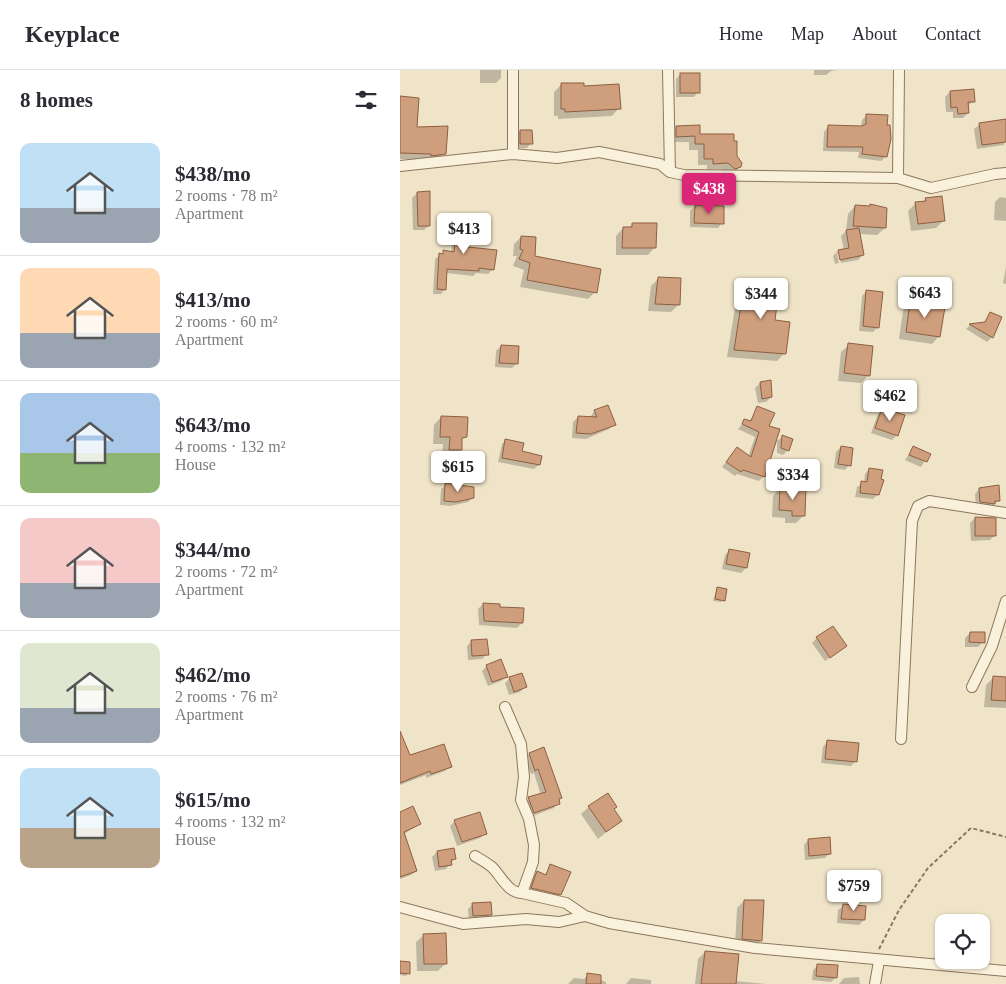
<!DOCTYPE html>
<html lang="en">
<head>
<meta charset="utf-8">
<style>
  :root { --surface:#fff; --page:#f7f7f7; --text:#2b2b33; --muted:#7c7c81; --line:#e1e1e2; --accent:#db2777 }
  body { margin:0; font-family:Georgia,serif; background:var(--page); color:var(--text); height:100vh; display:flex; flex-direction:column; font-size:19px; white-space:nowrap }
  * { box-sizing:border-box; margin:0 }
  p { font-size:16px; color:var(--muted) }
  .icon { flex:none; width:28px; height:28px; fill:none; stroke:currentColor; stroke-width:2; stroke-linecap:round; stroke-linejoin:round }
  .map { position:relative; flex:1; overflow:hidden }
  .sheet { display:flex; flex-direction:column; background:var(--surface); width:400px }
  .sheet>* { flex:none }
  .buttons { position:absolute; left:535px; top:844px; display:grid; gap:10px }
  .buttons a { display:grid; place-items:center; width:55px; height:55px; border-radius:10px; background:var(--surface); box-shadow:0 1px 4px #0004; font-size:25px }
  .price { position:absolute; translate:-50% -42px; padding:0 11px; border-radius:5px; background:#fff; color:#222; font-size:16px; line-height:32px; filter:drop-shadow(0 1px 2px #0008) }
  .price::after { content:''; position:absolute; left:50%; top:30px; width:15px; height:11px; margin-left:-8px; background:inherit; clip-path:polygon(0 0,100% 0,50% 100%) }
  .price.on { background:var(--accent); color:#fff }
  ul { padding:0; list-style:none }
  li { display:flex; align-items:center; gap:15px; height:125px; padding:0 20px }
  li+li { border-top:1px solid var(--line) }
  li span { display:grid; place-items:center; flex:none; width:140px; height:100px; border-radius:10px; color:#555 }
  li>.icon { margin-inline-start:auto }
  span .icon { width:60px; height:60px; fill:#fffc; stroke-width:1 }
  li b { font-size:21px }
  h2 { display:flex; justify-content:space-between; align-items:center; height:60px; padding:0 20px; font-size:21px }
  header { display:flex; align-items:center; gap:30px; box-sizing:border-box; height:70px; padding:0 25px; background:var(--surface); border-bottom:1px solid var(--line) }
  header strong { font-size:24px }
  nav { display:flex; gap:28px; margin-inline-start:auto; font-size:18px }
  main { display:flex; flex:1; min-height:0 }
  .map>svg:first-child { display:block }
</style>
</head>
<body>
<header>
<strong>Keyplace</strong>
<nav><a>Home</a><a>Map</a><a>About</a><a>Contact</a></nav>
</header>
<main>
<section class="sheet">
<h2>8 homes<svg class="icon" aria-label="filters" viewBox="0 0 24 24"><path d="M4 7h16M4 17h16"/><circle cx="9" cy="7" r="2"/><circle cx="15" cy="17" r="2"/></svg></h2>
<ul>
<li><span style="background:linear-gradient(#bfe0f5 65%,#9aa5b1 0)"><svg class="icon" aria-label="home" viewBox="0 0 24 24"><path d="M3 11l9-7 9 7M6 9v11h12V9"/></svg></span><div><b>$438/mo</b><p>2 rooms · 78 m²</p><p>Apartment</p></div></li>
<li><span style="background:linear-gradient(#ffd9b3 65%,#9aa5b1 0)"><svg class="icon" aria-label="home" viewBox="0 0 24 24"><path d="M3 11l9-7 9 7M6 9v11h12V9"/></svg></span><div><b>$413/mo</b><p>2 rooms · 60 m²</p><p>Apartment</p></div></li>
<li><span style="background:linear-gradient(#a9c7e8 60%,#8fb573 0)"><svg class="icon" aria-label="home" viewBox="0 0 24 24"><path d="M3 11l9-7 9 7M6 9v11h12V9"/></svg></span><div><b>$643/mo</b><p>4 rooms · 132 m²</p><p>House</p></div></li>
<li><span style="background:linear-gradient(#f6c9c9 65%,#9aa5b1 0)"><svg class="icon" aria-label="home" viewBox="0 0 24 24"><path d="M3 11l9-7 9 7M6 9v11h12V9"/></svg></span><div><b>$344/mo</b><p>2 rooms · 72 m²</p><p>Apartment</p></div></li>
<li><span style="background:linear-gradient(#dfe7d0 65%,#9aa5b1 0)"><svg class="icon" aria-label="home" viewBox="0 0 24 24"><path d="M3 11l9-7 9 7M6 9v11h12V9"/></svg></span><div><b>$462/mo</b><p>2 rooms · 76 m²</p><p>Apartment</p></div></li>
<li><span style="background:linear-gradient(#bfe0f5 60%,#b9a48a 0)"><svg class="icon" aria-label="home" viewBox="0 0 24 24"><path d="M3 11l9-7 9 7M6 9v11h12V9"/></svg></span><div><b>$615/mo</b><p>4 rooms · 132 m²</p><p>House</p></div></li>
</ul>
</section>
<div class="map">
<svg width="606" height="914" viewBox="0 0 606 914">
  <rect width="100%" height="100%" fill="#f0e4c8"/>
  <g fill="#0003">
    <polygon points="80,0 101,0 101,8 96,13 80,13"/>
    <polygon points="414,0 438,0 431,1 426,5 414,5"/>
    <polygon points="281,4 298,22 294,27 276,27 276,9"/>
    <polygon points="162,14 183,17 219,38 212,46 158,49 158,46 154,46 154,22"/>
    <polygon points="550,22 574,31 567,36 568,43 563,48 553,48 553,42 546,42 545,27"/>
    <polygon points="0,28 15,58 44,84 38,90 0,89"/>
    <polygon points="467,45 486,86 481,91 458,88 459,82 423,81 424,62 428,57 461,57 462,50"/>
    <polygon points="606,51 604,75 577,79 574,59 579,55"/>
    <polygon points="277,58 299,66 336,86 340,97 333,103 328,105 321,99 307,100 307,95 298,95 298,80 289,80 289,72 270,72 270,64"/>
    <polygon points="120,61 131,73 127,78 116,78 116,66"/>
    <polygon points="17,123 29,155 24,160 13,160 12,128"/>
    <polygon points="600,127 606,128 606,151 594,150 595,132"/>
    <polygon points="526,129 544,150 536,158 511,161 508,141 516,133 522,133"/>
    <polygon points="295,136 322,153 318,158 290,157 290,141"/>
    <polygon points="455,136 480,136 485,158 477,165 459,164 463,185 458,190 441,193 439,183 437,183 439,193 435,194 433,186 438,181 444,180 441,166 446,161 448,144"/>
    <polygon points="58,146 67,178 93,199 88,204 76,203 73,206 46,203 45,219 41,224 33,224 35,189 44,182 51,183 54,151"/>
    <polygon points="233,154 255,177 248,185 216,185 216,166 223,158 228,158"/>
    <polygon points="121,167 133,187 195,222 188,229 120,217 124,200 113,196 117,186 113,186 114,174"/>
    <polygon points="606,197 606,219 606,214 603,213"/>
    <polygon points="259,208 278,235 271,242 248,241 251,216"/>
    <polygon points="345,211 367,214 370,211 374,251 385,283 377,291 327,287 338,219"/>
    <polygon points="467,221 478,257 473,262 459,261 462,226"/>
    <polygon points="510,234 539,266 532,274 499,269 503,241"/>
    <polygon points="590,243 592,267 587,272 566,259 570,255 583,254"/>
    <polygon points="449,275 469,305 461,313 438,311 441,282"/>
    <polygon points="101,276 117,293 112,298 95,297 96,281"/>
    <polygon points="360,313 371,327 366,332 358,333 355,318"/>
    <polygon points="207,336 214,354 209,359 186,369 172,368 173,352 178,347 190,348 194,341"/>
    <polygon points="358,337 368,357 379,360 363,407 359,411 337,404 335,406 322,397 337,378 348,387 355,367 338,359 345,351 349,352"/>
    <polygon points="482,339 497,365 492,370 471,363 478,344"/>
    <polygon points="41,347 66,366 60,371 60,380 53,387 42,387 43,374 33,374 34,355"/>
    <polygon points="382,367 388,380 383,385 377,383 377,371"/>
    <polygon points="106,370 139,395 134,399 98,392 102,374"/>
    <polygon points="441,377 449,395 445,400 434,398 436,382"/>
    <polygon points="513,378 529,384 521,397 505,390"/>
    <polygon points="469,399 480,410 478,424 473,429 455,427 457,417 464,413 465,404"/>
    <polygon points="46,415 73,427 68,432 50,436 40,435 41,419"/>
    <polygon points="380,418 404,445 396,453 385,453 385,448 372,447 373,426"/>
    <polygon points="579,419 599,430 589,439 576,437 575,424"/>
    <polygon points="575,448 595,465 590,470 571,471 570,453"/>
    <polygon points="330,480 349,484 346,498 341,503 322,499 325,485"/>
    <polygon points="317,518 324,530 321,532 313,531"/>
    <polygon points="83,534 99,538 122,553 117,558 79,555 78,539"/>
    <polygon points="570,563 583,572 578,577 565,577 565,568"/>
    <polygon points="417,568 440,581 425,591 412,573"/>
    <polygon points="72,571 87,584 82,589 68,590 67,576"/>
    <polygon points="87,596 106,607 101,611 88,616 82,601"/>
    <polygon points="594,607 606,608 606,638 584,637 586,615"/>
    <polygon points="110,608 125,617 120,622 109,625 105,613"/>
    <polygon points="0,671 9,687 50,696 45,701 26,708 26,705 0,715"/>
    <polygon points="427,672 456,691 451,696 421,693 423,677"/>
    <polygon points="129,684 160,728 154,738 130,747 125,733 129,729 141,725 134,703 131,704 125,689"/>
    <polygon points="189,737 213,740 220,751 198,769 181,744"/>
    <polygon points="0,743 20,754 4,764 16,801 11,805 0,809"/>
    <polygon points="55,751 85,764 80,768 57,776 50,756"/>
    <polygon points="408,770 430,783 425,788 405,790 404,775"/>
    <polygon points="37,782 55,788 46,799 35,801 32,787"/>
    <polygon points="151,796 160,824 155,829 127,823 132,808 137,803 144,806"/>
    <polygon points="344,831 361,870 354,878 335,876 337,838"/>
    <polygon points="73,834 90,844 86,849 69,851 68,839"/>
    <polygon points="443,836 464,850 459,855 437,853 438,840"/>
    <polygon points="24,865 46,893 38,901 17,901 16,872"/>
    <polygon points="305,882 335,911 366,914 295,914 298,889"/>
    <polygon points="0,892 8,903 6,906 0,905"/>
    <polygon points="418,895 436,907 431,912 412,910 413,900"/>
    <polygon points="188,905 206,912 206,914 168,914 174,908 184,909"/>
    <polygon points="459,907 460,914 439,914 444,908"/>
    <polygon points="231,908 251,910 251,914 226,914"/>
  </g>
  <g fill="#cf9f7d" stroke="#8d5f41">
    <rect x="280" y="3" width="20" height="20"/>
    <polygon points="161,13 184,13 184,16 219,14 221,39 165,42 165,39 161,39"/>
    <polygon points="574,19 575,32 568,32 569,43 558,44 557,37 551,38 550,21"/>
    <polygon points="0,26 19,28 17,57 48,56 46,84 31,86 31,84 0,83"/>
    <polygon points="466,44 488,45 487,55 490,55 491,69 487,87 462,84 463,77 427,77 428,55 462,56 466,54"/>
    <polygon points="606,49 606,72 582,75 579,53"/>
    <polygon points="300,55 300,64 334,64 334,71 337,71 337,86 342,93 341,97 335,99 328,93 313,94 313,89 304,89 304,74 295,74 295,66 276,67 276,56"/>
    <polygon points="120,60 132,60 133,74 120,74"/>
    <polygon points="30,121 30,156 18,156 17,122"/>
    <polygon points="542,126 545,151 518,154 515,132 526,131 525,128"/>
    <polygon points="470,134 487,138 486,158 453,156 455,135 470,136"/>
    <polygon points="295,135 324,136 324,154 294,153"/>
    <polygon points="58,145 71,146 68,177 97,180 94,200 79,198 79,201 47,199 46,220 37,219 39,183 43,184 43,180 54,182"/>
    <polygon points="232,153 257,153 256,178 222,178 223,157 232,157"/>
    <polygon points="459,158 464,185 440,190 438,180 449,178 446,160"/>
    <polygon points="121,166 136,167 135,186 201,199 197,223 127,210 130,193 119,189 123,180 120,179"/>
    <polygon points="258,207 281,208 280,235 255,234"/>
    <polygon points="345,210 368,213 369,210 380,211 375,250 390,252 386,284 334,280"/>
    <polygon points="466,220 483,222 479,258 463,256"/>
    <polygon points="510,232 545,237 540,267 506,262"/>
    <polygon points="590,242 602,247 593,268 569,254 585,252"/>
    <polygon points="448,273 473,276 470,306 444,303"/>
    <polygon points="101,275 119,276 118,294 99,293"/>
    <polygon points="371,310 372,327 362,329 360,312"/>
    <polygon points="208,335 216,355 191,364 176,363 178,346 197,347 194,340"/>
    <polygon points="357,336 375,343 369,356 380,359 365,407 343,400 341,402 326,392 337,377 351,387 359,362 342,354 344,349 351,351"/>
    <polygon points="482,338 505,345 498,366 475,358"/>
    <polygon points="41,346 68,347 67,367 62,368 62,380 49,380 50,367 40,367"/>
    <polygon points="382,365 393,369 389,381 381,378"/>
    <polygon points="105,369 124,373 122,381 142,386 140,395 102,388"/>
    <polygon points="441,376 453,378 451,396 438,394"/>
    <polygon points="513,376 531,384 527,392 509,385"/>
    <polygon points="469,398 483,400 481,409 484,410 479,425 460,423 461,411 467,412"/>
    <polygon points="45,413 74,417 74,428 56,432 44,431"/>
    <polygon points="599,415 600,431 595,431 595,434 580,432 579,418"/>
    <polygon points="380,417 406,418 405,446 392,446 392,441 379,440"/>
    <polygon points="575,447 596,448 596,466 575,466"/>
    <polygon points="329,479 350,483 347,498 326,494"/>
    <polygon points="317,517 327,519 325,531 315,529"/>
    <polygon points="83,533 100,534 100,537 124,538 123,553 84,551"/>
    <polygon points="433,556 447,576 430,588 416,567"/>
    <polygon points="570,562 585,562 585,573 569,572"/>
    <polygon points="87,569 89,585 72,586 71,570"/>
    <polygon points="101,589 108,607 92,612 86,595"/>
    <polygon points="122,603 127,617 114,622 109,607"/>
    <polygon points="593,606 606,607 606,631 591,630"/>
    <polygon points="0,661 10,685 44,674 52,697 31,704 30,701 0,713"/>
    <polygon points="427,670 459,673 457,692 425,689"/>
    <polygon points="144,677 162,728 159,729 160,734 134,743 128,727 146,722 138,699 135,701 129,683"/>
    <polygon points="208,723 217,737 214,739 222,751 206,762 188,736"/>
    <polygon points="13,736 21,754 4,762 17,801 0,807 0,742"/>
    <polygon points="80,742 87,764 62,772 54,750"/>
    <polygon points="430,767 431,784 409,786 408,769"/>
    <polygon points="54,778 56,789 51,790 52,795 39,797 37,781"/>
    <polygon points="150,794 171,802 161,825 131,818 137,801 146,805"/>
    <polygon points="344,830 364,830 362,871 342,869"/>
    <polygon points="91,832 92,845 73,846 72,833"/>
    <polygon points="443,834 466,836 465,850 441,849"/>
    <polygon points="46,863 47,894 24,894 23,864"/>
    <polygon points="305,881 339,884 336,914 301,914"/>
    <polygon points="0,891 10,892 10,904 0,903"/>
    <polygon points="417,894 438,895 437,908 416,906"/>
    <polygon points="187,903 201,905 201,914 186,914"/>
  </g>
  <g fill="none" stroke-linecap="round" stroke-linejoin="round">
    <g stroke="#8d765c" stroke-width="12">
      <g id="minor">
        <polyline points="113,0 113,84"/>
        <polyline points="268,0 270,102"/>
        <polyline points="0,96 113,84 157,88 199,82 260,94 270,102 284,105 498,108 531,118 595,104 606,103"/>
        <polyline points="498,108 499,0"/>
        <polyline points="572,617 592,576 606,531"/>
        <polyline points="105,637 121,674 124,707 121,730 129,749 134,775 133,792 122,823 166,833 185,846 209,853 355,878 606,901"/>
        <polyline points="501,669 512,451 518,436 529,431 606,443"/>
        <path d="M75 786C80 789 87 793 92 797 101 806 108 823 122 823"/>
        <polyline points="0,837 63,854 126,849 159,852 185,846"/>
        <polyline points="475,914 479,891"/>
      </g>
    </g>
    <polyline stroke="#8d765c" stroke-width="2" stroke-dasharray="4 2.5" stroke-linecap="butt" points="479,879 499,840 528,798 571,758 606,767"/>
    <use href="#minor" stroke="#faf1dc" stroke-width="10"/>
  </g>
</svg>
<div class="buttons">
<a><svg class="icon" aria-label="locate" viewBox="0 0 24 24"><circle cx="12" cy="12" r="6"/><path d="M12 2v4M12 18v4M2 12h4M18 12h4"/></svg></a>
</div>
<b class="price on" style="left:309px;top:145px">$438</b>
<b class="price" style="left:64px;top:185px">$413</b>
<b class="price" style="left:525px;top:249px">$643</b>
<b class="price" style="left:361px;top:250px">$344</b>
<b class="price" style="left:490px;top:352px">$462</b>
<b class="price" style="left:58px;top:423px">$615</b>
<b class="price" style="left:393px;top:431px">$334</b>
<b class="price" style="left:454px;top:842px">$759</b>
</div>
</main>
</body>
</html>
